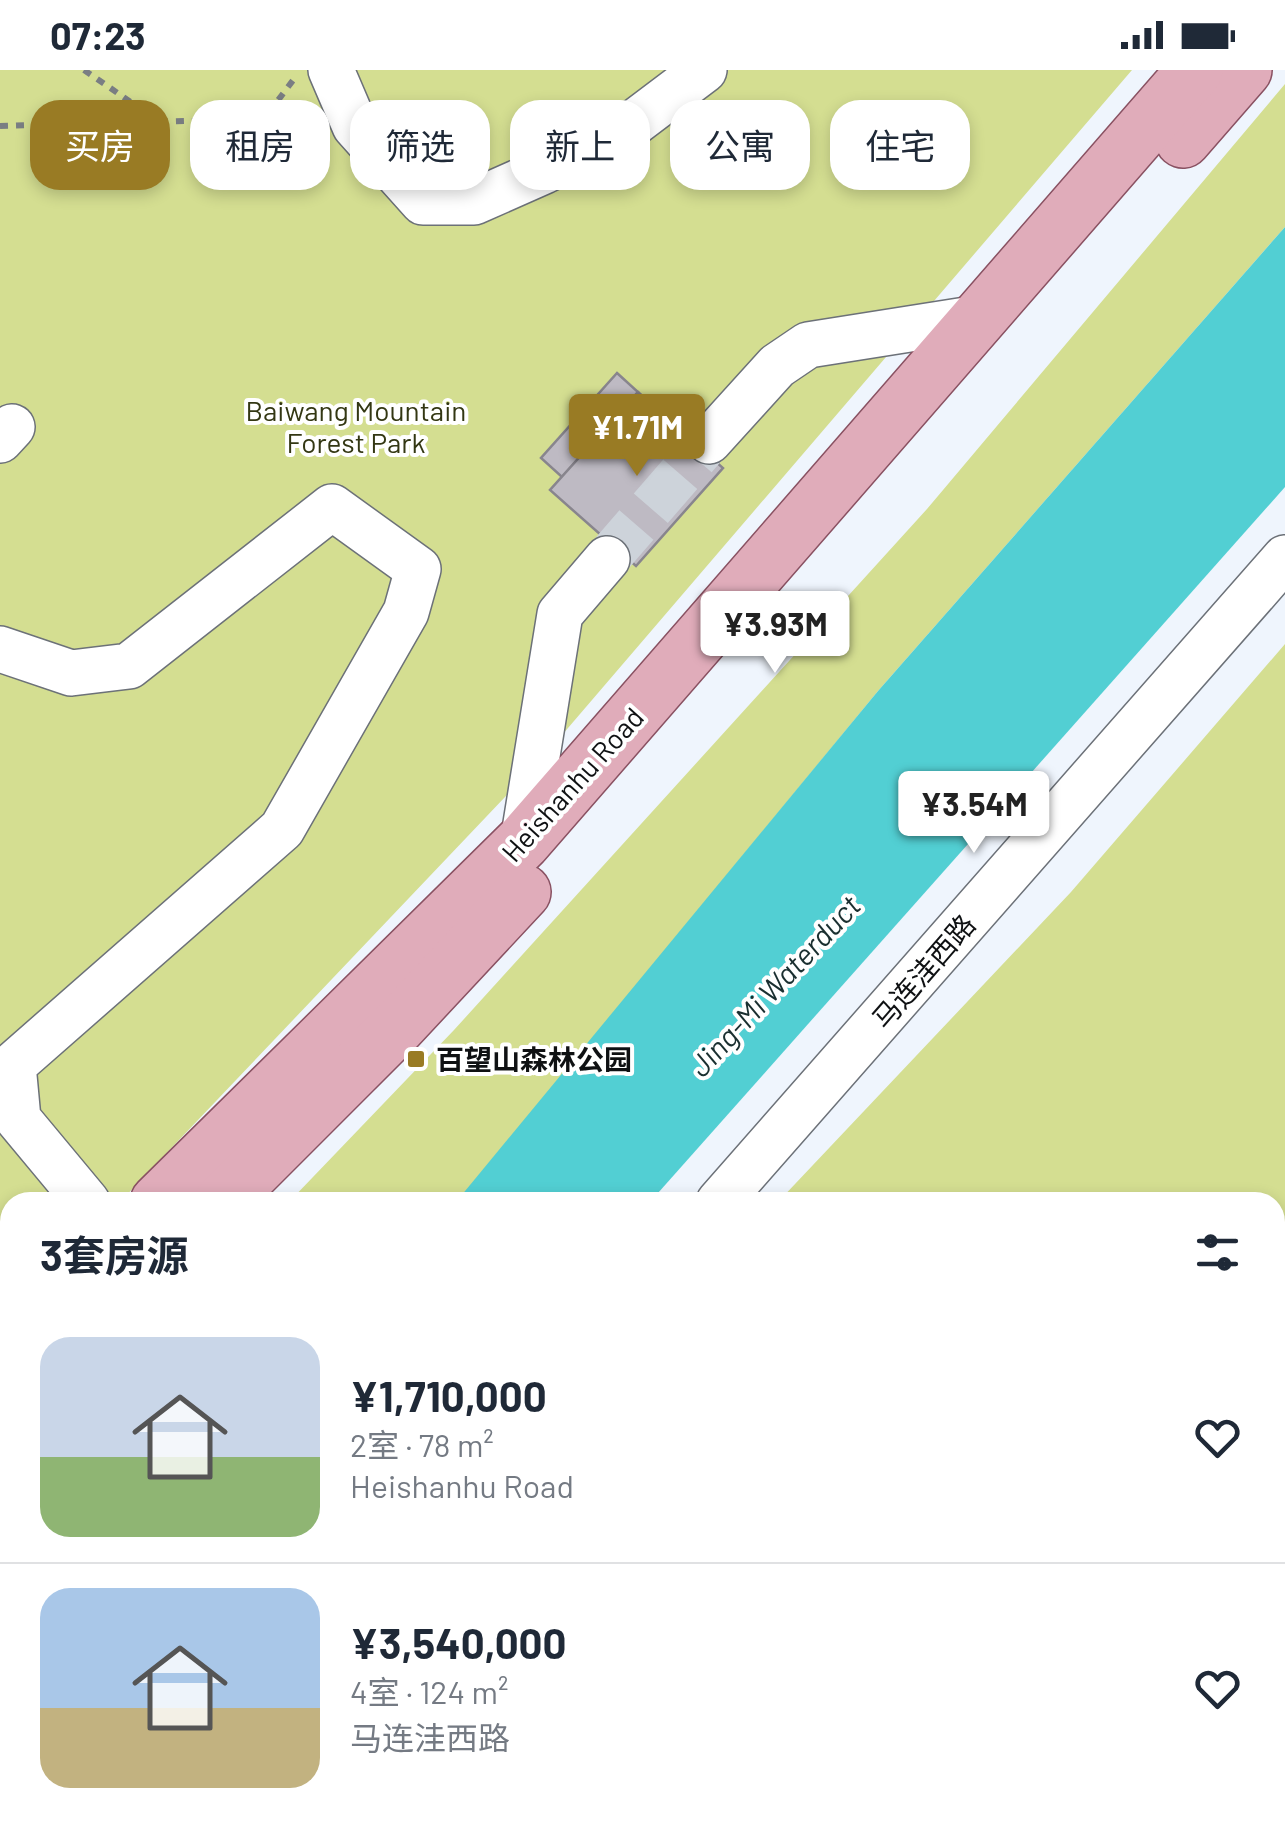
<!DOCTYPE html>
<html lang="zh">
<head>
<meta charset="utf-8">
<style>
  :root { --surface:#fff; --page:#f2f2f3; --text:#1f2937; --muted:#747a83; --line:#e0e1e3; --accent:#997b24 }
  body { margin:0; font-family:Barlow,"Noto Sans SC",sans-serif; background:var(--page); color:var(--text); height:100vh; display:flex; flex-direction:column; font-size:38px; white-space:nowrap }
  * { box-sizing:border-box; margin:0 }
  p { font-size:32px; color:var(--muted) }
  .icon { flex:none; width:55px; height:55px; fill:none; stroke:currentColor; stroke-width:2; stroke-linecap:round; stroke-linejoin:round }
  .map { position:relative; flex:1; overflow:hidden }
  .details { position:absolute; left:0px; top:1122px; width:1285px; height:642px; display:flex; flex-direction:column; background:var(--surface); border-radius:30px 30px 0 0; box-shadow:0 5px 15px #0003 }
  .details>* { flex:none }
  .banner { position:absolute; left:30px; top:30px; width:1225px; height:90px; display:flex; gap:20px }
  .price { position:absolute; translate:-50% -85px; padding:0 22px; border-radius:10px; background:#fff; color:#222; font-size:32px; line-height:65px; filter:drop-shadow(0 2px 5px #0008) }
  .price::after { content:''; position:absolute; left:50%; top:60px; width:30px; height:22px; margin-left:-15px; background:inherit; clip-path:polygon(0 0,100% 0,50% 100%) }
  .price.on { background:var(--accent); color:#fff }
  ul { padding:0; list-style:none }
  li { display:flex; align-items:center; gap:30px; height:250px; padding:0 40px }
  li+li { border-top:2px solid var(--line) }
  li span { display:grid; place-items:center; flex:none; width:280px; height:200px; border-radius:30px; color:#555 }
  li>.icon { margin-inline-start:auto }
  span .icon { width:120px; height:120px; fill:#fffc; stroke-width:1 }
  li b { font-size:42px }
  h2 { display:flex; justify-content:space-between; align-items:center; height:120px; padding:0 40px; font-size:42px }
  .pill { padding:0 35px; border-radius:30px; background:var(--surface); box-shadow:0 5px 15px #0003; font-size:35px; line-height:90px }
  .pill.on { background:var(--accent); color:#fff }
  .status { display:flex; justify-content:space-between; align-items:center; height:70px; padding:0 50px; background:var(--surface); direction:ltr }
  .status svg { height:28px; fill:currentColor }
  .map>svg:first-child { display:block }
</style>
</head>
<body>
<div class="status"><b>07:23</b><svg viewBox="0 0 49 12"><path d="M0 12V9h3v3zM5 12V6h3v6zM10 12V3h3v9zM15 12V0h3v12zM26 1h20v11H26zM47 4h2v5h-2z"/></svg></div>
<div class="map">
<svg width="1285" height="1764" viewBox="0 0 1285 1764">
  <rect width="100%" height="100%" fill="#eff5fd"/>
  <g fill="#d4de91">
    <polygon points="0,0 1132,0 544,686 120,1132 10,1132 10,1244 0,1254"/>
    <polygon points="1285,14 1285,157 878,621 465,1124 456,1132 289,1132 454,960 927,439"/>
    <polygon points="1285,574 1285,1438 1275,1433 1275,1132 778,1132 1071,822"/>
    <polygon points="10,1438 10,1596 0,1607 0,1448"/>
    <polygon points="307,1755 501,1755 517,1764 295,1764"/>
  </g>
  <g fill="#52cfd3">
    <polygon points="1285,157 1285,417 650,1132 456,1132 878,621"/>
    <polygon points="10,1596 10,1755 66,1755 57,1764 0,1764 0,1607"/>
  </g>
  <g fill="#bebac3" stroke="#88858d" stroke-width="2.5">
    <polygon points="617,303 638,322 562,407 541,388"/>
    <polygon points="638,322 723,398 636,496 550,420"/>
  </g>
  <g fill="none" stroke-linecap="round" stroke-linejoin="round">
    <polyline stroke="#cdd3da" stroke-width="45" stroke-dasharray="45 22" stroke-linecap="butt" points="607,489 709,371"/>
    <g stroke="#6c7178" stroke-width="48">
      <g id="minor">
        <polyline points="331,0 355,56 423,132 474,132 544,101 618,65 704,0"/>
        <polyline points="0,370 12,357"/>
        <polyline points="709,371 777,296 808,275 979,248"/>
        <polyline points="0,579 71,603 129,596 332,437 418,499 406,542 282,759 13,995 18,1049 87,1132"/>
        <polyline points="523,772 560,544 607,489"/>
        <polyline points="719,1132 1285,488"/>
        <polyline points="167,1764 175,1755"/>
      </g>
    </g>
    <g stroke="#895162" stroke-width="58">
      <g id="major">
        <polyline points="1183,70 1244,0"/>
        <polyline points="158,1132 523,772 1195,0"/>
        <polyline points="222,1132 398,956 523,822"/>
        <polyline points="0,1288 10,1279"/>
        <polyline points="0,1358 10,1348"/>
        <polyline points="659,1755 676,1764"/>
        <polyline points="774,1755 791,1764"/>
      </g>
    </g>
    <g stroke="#7a7e83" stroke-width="6" stroke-dasharray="8 8" stroke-linecap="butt">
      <polyline points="84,0 157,50"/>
      <polyline points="0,56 264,49 294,9"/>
    </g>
    <use href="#minor" stroke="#fff" stroke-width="45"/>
    <use href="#major" stroke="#e0acba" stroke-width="55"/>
  </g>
  <rect fill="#997b24" stroke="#fff" stroke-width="4" x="406" y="979" width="20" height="20" rx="5"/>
  <g text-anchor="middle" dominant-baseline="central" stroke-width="8" stroke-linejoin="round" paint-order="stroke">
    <g font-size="28" fill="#333713" stroke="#fff">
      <text x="356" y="340">Baiwang Mountain<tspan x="356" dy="32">Forest Park</tspan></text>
    </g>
    <g font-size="28" fill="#0f1113" stroke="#fff">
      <text transform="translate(572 714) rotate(-48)">Heishanhu Road</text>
      <text transform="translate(923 901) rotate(-49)">马连洼西路</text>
    </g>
    <g font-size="28" font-weight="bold" fill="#0f1113" stroke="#fff" text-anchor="start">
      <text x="436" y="989">百望山森林公园</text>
    </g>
    <g font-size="30" font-style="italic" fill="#1a2f30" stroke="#fff">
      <text transform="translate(774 915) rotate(-47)">Jing-Mi Waterduct</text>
    </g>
  </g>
</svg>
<b class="price on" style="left:637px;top:409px">¥1.71M</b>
<b class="price" style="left:775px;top:606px">¥3.93M</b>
<b class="price" style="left:974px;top:786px">¥3.54M</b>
<div class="banner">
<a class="pill on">买房</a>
<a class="pill">租房</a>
<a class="pill">筛选</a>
<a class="pill">新上</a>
<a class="pill">公寓</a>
<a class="pill">住宅</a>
</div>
<section class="details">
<h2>3套房源<svg class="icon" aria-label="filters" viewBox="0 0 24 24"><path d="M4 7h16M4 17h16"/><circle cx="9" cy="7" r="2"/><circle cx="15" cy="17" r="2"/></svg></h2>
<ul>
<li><span style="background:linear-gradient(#c9d6e8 60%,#8fb573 0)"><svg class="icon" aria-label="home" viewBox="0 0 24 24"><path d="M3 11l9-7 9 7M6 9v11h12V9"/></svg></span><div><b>¥1,710,000</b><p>2室 · 78 m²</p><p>Heishanhu Road</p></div><svg class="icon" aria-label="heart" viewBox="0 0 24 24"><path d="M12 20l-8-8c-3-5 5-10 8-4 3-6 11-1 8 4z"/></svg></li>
<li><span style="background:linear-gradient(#a9c7e8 60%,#c2b280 0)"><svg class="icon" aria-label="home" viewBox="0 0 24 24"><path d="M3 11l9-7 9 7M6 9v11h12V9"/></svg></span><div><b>¥3,540,000</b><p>4室 · 124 m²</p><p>马连洼西路</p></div><svg class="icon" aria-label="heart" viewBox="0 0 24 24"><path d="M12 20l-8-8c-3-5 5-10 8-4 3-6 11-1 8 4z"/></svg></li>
</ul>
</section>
</div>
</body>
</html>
